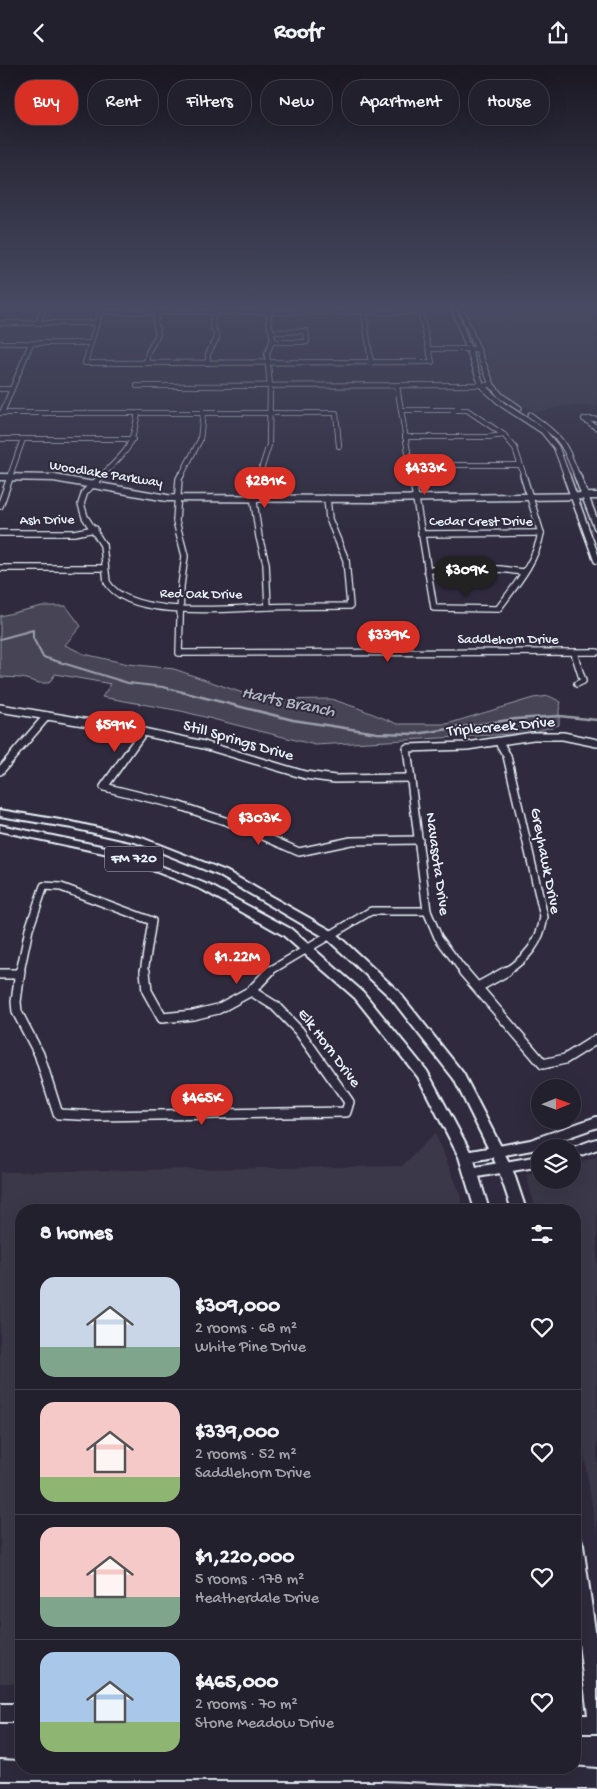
<!DOCTYPE html>
<html lang="en">
<head>
<meta charset="utf-8">
<style>
  :root { --surface:#23202e; --page:#2b2836; --text:#f1f3f6; --muted:#a3a3aa; --line:#403e4a; --accent:#d93025 }
  body { margin:0; font-family:"Gochi Hand",sans-serif; background:var(--page); color:var(--text); height:100vh; display:flex; flex-direction:column; font-size:19px; white-space:nowrap }
  * { box-sizing:border-box; margin:0 }
  p { font-size:16px; color:var(--muted) }
  .icon { flex:none; width:28px; height:28px; fill:none; stroke:currentColor; stroke-width:2; stroke-linecap:round; stroke-linejoin:round }
  .map { position:relative; flex:1; overflow:hidden }
  .sheet { position:absolute; left:15px; top:1139px; width:566px; height:570px; display:flex; flex-direction:column; background:var(--surface); border-radius:20px; box-shadow:0 5px 20px #0002,0 0 0 1px var(--line) }
  .sheet>* { flex:none }
  .guide { position:absolute; left:15px; top:15px; width:568px; height:45px; display:flex; gap:10px }
  .needle { width:32px; rotate:89deg }
  .buttons { position:absolute; left:531px; top:1014px; display:grid; gap:10px }
  .buttons a { display:grid; place-items:center; width:50px; height:50px; border-radius:50%; background:var(--surface); box-shadow:0 5px 20px #0002,0 0 0 1px var(--line); font-size:25px }
  .price { position:absolute; translate:-50% -42px; padding:0 11px; border-radius:18px; background:var(--accent); color:#fff; font-size:16px; line-height:32px; filter:drop-shadow(0 1px 2px #0008) }
  .price::after { content:''; position:absolute; left:50%; top:30px; width:15px; height:11px; margin-left:-8px; background:inherit; clip-path:polygon(0 0,100% 0,50% 100%) }
  .price.selected { background:#222; color:#fff }
  ul { padding:0; list-style:none }
  li { display:flex; align-items:center; gap:15px; height:125px; padding:0 25px }
  li+li { border-top:1px solid var(--line) }
  li span { display:grid; place-items:center; flex:none; width:140px; height:100px; border-radius:15px; color:#555 }
  li>.icon { margin-inline-start:auto }
  span .icon { width:60px; height:60px; fill:#fffc; stroke-width:1 }
  li b { font-size:21px }
  h2 { display:flex; justify-content:space-between; align-items:center; height:60px; padding:0 25px; font-size:21px }
  .tag { padding:0 18px; border-radius:20px; background:var(--surface); box-shadow:0 5px 20px #0002,0 0 0 1px var(--line); font-size:18px; line-height:45px }
  .tag.selected { background:var(--accent); color:#fff }
  header { display:flex; justify-content:space-between; align-items:center; height:65px; padding:0 25px; background:var(--surface); font-size:22px; font-weight:700 }
  .map>svg:first-child { display:block }
</style>
</head>
<body>
<header><svg class="icon" aria-label="back" viewBox="0 0 24 24"><path d="M15 5l-7 7 7 7"/></svg>Roofr<svg class="icon" aria-label="share" viewBox="0 0 24 24"><path d="M12 15V3M7 8l5-5 5 5M5 13v7h14v-7"/></svg></header>
<div class="map">
<svg width="597" height="1724" viewBox="0 0 597 1724">
  <rect width="100%" height="100%" fill="#2f2a3d"/>
  <filter id="ink" filterUnits="userSpaceOnUse"><feTurbulence type="fractalNoise" baseFrequency=".02" numOctaves="2"/><feDisplacementMap in="SourceGraphic" scale="10" xChannelSelector="R" yChannelSelector="G"/><feConvolveMatrix kernelMatrix="1 2 1 2 8 2 1 2 1" color-interpolation-filters="sRGB"/></filter>
  <g filter="url(#ink)">
    <g fill="#3b3749">
      <polygon points="465,241 597,241 597,341 565,341 537,347 512,336 494,318 483,282"/>
      <polygon points="435,1068 460,1128 462,1145 21,1145 21,1618 0,1618 0,1107 402,1101"/>
      <polygon points="597,1092 597,1471 575,1336 575,1145 536,1145 526,1110 540,1107 540,1115 572,1115 573,1098"/>
    </g>
    <polygon fill="#464455" stroke="#979aa6" points="42,541 66,541 81,561 65,580 84,589 128,599 174,604 263,635 331,634 358,643 398,659 447,659 533,633 549,631 561,637 559,645 559,660 530,668 315,680 181,646 102,632 111,619 55,609 49,618 39,618 22,613 0,612 0,551"/>
    <g fill="none" stroke-linecap="round" stroke-linejoin="round">
      <polyline stroke="#9c9fab" stroke-width="2" points="0,574 33,565 33,573 43,592 128,618 163,622 187,628"/>
      <polyline stroke="#9c9fab" stroke-width="2.5" points="182,627 293,655 377,668 416,669 515,654 559,651 597,655"/>
      <g stroke="#e8f1f8" stroke-width="6">
        <g id="minor-far3">
          <polygon points="100,247 420,247 432,297 85,298"/>
          <polyline points="364,247 371,298"/>
          <polyline points="0,258 97,258"/>
          <polyline points="38,258 44,241"/>
          <polyline points="272,277 307,277 306,266 273,267"/>
          <polyline points="0,278 90,278"/>
          <polyline points="429,284 477,284"/>
          <polyline points="146,298 148,287 158,269 155,257 157,247"/>
          <polyline points="208,298 208,289 217,273 212,258 214,247"/>
          <polyline points="137,321 492,320"/>
          <polyline points="397,321 401,345"/>
          <polyline points="0,324 12,324"/>
          <polyline points="401,345 467,345 504,370 515,383 524,411"/>
          <polyline points="401,345 412,411"/>
          <polyline points="0,348 336,348 339,381"/>
          <polyline points="2,348 31,278"/>
          <polyline points="584,354 597,363"/>
          <polyline points="584,354 597,354"/>
          <polyline points="405,372 488,372 504,370"/>
          <polyline points="0,374 133,374"/>
          <polyline points="410,400 520,400"/>
          <polyline points="10,411 23,374"/>
          <path d="M101 411C128 385 131 385 138 348"/>
          <polyline points="181,411 200,375 203,348"/>
          <polyline points="259,411 269,380 270,321 267,289 273,274 269,257 269,241"/>
        </g>
      </g>
      <g stroke="#e8f1f8" stroke-width="8">
        <g id="minor-far2">
          <path d="M103 410 85 427 81 439 85 452 103 480 107 517C129 555 231 543 269 542 296 541 323 541 350 541L346 495 329 454 327 433"/>
          <polyline points="181,410 179,414 176,456 185,491 181,521 179,588 597,587"/>
          <polyline points="260,410 254,437 259,472 266,498 268,542"/>
          <path d="M412 410 434 543 498 544C515 521 536 497 541 468L523 410"/>
          <polyline points="0,441 11,410"/>
          <polyline points="0,468 74,468 95,464"/>
          <polyline points="421,469 541,468"/>
          <polyline points="0,503 104,503"/>
          <polyline points="427,505 500,504 523,507"/>
          <polyline points="574,588 583,616 577,619"/>
        </g>
      </g>
      <g stroke="#e8f1f8" stroke-width="10">
        <g id="minor-far1">
          <polyline points="0,643 143,667 204,680 305,710 335,714 410,713"/>
          <polyline points="143,667 104,722 177,740 243,762 299,787 351,776 419,775"/>
          <path d="M499 677 507 691 544 852C540 878 527 893 505 907"/>
          <polyline points="0,706 47,651"/>
          <polyline points="20,907 29,864 44,821 61,822 152,856 144,907"/>
          <polyline points="268,907 371,846 427,846"/>
          <polyline points="464,907 438,872 427,846 407,683 467,681 533,671 563,671 597,678"/>
        </g>
      </g>
      <g stroke="#e8f1f8" stroke-width="12">
        <g id="minor">
          <polyline points="20,906 16,937 17,947 39,989 58,1049 98,1051 346,1047 349,1037 299,966 275,941 251,926"/>
          <polyline points="145,906 147,926 162,953 193,950 218,944 251,926"/>
          <polyline points="463,906 543,999 565,994 597,974"/>
          <polyline points="0,909 19,909"/>
          <polyline points="478,922 507,906"/>
          <polyline points="251,926 270,906"/>
        </g>
      </g>
      <g stroke="#e8f1f8" stroke-width="7">
        <g id="tertiary-far2">
          <polyline points="453,241 482,321 503,340 543,366 556,382 567,411"/>
          <polyline points="460,241 492,320 501,331 519,343"/>
          <path d="M530 350C560 372 564 376 577 411"/>
        </g>
      </g>
      <g stroke="#e8f1f8" stroke-width="9">
        <g id="tertiary-far1">
          <polyline points="566,410 597,495"/>
          <polyline points="577,410 597,462"/>
          <polyline points="0,412 54,413 167,433 375,434 597,431"/>
        </g>
      </g>
      <g stroke="#e8f1f8" stroke-width="14">
        <g id="tertiary">
          <polyline points="572,1088 597,1079"/>
          <polyline points="466,1092 531,1080 597,1057"/>
          <polyline points="471,1108 540,1096"/>
        </g>
      </g>
      <g stroke="#e8f1f8" stroke-width="4">
        <g id="primary">
          <polygon points="0,745 72,757 142,773 226,806 334,867 398,926 463,1008 512,1103 526,1145 512,1145 498,1103 454,1014 390,932 326,873 218,810 135,777 72,763 0,751"/>
          <polygon points="0,760 120,785 211,821 291,864 363,927 427,1006 473,1092 489,1145 475,1145 459,1092 418,1012 355,933 283,870 203,825 113,790 0,766"/>
          <polygon points="575,1472 581,1474 583,1480 597,1580 597,1668 575,1668 575,1650 588,1650 575,1548"/>
          <rect x="0" y="1639" width="21" height="18"/>
          <polygon points="0,1695 21,1696 21,1702 572,1702 597,1704 597,1724 555,1724 555,1722 382,1715 0,1715"/>
        </g>
      </g>
      <use href="#minor-far3" stroke="#2f2a3d" stroke-width="4.5"/>
      <use href="#minor-far2" stroke="#2f2a3d" stroke-width="5.5"/>
      <use href="#minor-far1" stroke="#2f2a3d" stroke-width="7"/>
      <use href="#minor" stroke="#2f2a3d" stroke-width="9"/>
      <use href="#tertiary-far2" stroke="#2f2a3d" stroke-width="5"/>
      <use href="#tertiary-far1" stroke="#2f2a3d" stroke-width="6"/>
      <use href="#tertiary" stroke="#2f2a3d" stroke-width="10"/>
      <use href="#primary" fill="#2f2a3d" fill-rule="evenodd"/>
    </g>
  </g>
  <linearGradient id="sky" x2="0" y2="1"><stop stop-color="#1a1722"/><stop offset="0.5" stop-color="#474a62"/><stop offset="1" stop-color="#474a62" stop-opacity="0"/></linearGradient>
  <rect width="597" height="483" fill="url(#sky)"/>
  <g text-anchor="middle" dominant-baseline="central" stroke-width="4" stroke-linejoin="round" paint-order="stroke">
    <g font-size="14" fill="#e8f1f8" stroke="#2f2a3d">
      <text transform="translate(106 410) rotate(9)">Woodlake Parkway</text>
      <text transform="translate(47 456) rotate(-1)">Ash Drive</text>
      <text x="481" y="457">Cedar Crest Drive</text>
      <text transform="translate(201 530) rotate(1)">Red Oak Drive</text>
      <text x="508" y="575">Saddlehorn Drive</text>
    </g>
    <rect fill="#2f2a3d" stroke="#b0b5c0" stroke-width="1" x="105" y="781.5" width="58" height="25" rx="4"/>
    <g font-size="15" font-weight="bold" fill="#e8f1f8">
      <text x="134" y="794">FM 720</text>
    </g>
    <g font-size="16" fill="#e8f1f8" stroke="#2f2a3d">
      <text transform="translate(501 663) rotate(-5)">Triplecreek Drive</text>
      <text transform="translate(238 677) rotate(16)">Still Springs Drive</text>
      <text transform="translate(544 796) rotate(79)">Greyhawk Drive</text>
      <text transform="translate(436 799) rotate(82)">Navasota Drive</text>
      <text transform="translate(328 984) rotate(53)">Elk Horn Drive</text>
    </g>
    <g font-size="18" font-style="italic" fill="#afb4be" stroke="#2f2a3d">
      <text transform="translate(288 638) rotate(12)">Harts Branch</text>
    </g>
  </g>
</svg>
<div class="buttons">
<a><svg class="needle" viewBox="-14 -14 28 28"><path d="M0-13l5 13h-10z" fill="#e53935"/><path d="M0 13l5-13h-10z" fill="#a3a3aa"/></svg></a>
<a><svg class="icon" aria-label="layers" viewBox="0 0 24 24"><path d="M12 4l9 5-9 5-9-5zM3 14l9 5 9-5"/></svg></a>
</div>
<b class="price" style="left:425px;top:431px">$433K</b>
<b class="price" style="left:265px;top:444px">$281K</b>
<b class="price selected" style="left:466px;top:533px">$309K</b>
<b class="price" style="left:388px;top:598px">$339K</b>
<b class="price" style="left:115px;top:688px">$591K</b>
<b class="price" style="left:259px;top:781px">$303K</b>
<b class="price" style="left:237px;top:920px">$1.22M</b>
<b class="price" style="left:202px;top:1061px">$465K</b>
<div class="guide">
<a class="tag selected">Buy</a>
<a class="tag">Rent</a>
<a class="tag">Filters</a>
<a class="tag">New</a>
<a class="tag">Apartment</a>
<a class="tag">House</a>
</div>
<section class="sheet">
<h2>8 homes<svg class="icon" aria-label="filters" viewBox="0 0 24 24"><path d="M4 7h16M4 17h16"/><circle cx="9" cy="7" r="2"/><circle cx="15" cy="17" r="2"/></svg></h2>
<ul>
<li><span style="background:linear-gradient(#c9d6e8 70%,#7fa58c 0)"><svg class="icon" aria-label="home" viewBox="0 0 24 24"><path d="M3 11l9-7 9 7M6 9v11h12V9"/></svg></span><div><b>$309,000</b><p>2 rooms · 68 m²</p><p>White Pine Drive</p></div><svg class="icon" aria-label="heart" viewBox="0 0 24 24"><path d="M12 20l-8-8c-3-5 5-10 8-4 3-6 11-1 8 4z"/></svg></li>
<li><span style="background:linear-gradient(#f6c9c9 75%,#8fb573 0)"><svg class="icon" aria-label="home" viewBox="0 0 24 24"><path d="M3 11l9-7 9 7M6 9v11h12V9"/></svg></span><div><b>$339,000</b><p>2 rooms · 52 m²</p><p>Saddlehorn Drive</p></div><svg class="icon" aria-label="heart" viewBox="0 0 24 24"><path d="M12 20l-8-8c-3-5 5-10 8-4 3-6 11-1 8 4z"/></svg></li>
<li><span style="background:linear-gradient(#f6c9c9 70%,#7fa58c 0)"><svg class="icon" aria-label="home" viewBox="0 0 24 24"><path d="M3 11l9-7 9 7M6 9v11h12V9"/></svg></span><div><b>$1,220,000</b><p>5 rooms · 178 m²</p><p>Heatherdale Drive</p></div><svg class="icon" aria-label="heart" viewBox="0 0 24 24"><path d="M12 20l-8-8c-3-5 5-10 8-4 3-6 11-1 8 4z"/></svg></li>
<li><span style="background:linear-gradient(#a9c7e8 70%,#8fb573 0)"><svg class="icon" aria-label="home" viewBox="0 0 24 24"><path d="M3 11l9-7 9 7M6 9v11h12V9"/></svg></span><div><b>$465,000</b><p>2 rooms · 70 m²</p><p>Stone Meadow Drive</p></div><svg class="icon" aria-label="heart" viewBox="0 0 24 24"><path d="M12 20l-8-8c-3-5 5-10 8-4 3-6 11-1 8 4z"/></svg></li>
</ul>
</section>
</div>
</body>
</html>
